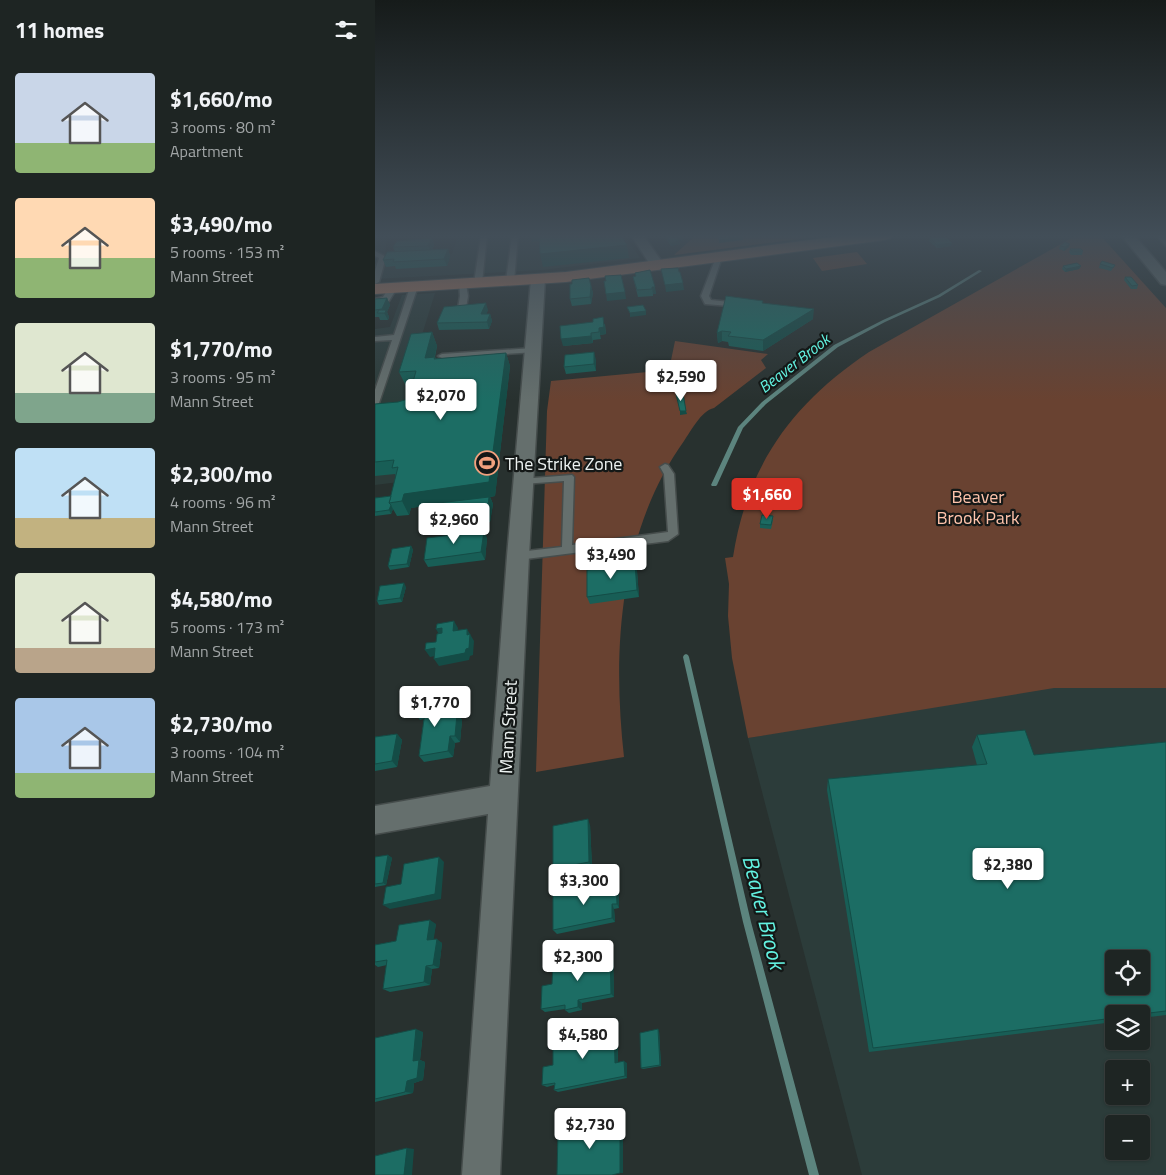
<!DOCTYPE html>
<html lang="en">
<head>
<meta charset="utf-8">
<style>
  :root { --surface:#1e2523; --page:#2b3130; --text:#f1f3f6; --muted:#a1a5a6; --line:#3c4241; --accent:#d93025 }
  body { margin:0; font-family:"Titillium Web",sans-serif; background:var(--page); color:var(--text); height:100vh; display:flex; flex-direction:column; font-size:19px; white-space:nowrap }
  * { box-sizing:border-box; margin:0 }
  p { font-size:16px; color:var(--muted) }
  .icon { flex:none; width:28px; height:28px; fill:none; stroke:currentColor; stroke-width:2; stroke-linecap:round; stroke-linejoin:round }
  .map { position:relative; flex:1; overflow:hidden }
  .panel { display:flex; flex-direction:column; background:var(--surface); width:375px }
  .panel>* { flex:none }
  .controls { position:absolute; left:730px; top:950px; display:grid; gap:10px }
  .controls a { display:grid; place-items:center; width:45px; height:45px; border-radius:5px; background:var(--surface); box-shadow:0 1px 4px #0004,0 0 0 1px var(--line); font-size:25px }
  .price { position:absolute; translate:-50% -42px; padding:0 11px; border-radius:5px; background:#fff; color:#222; font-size:16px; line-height:32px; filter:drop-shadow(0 1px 2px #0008) }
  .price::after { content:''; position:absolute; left:50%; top:30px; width:15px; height:11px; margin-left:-8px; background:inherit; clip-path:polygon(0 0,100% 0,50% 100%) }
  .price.current { background:var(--accent); color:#fff }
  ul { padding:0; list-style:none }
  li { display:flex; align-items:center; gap:15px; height:125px; padding:0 15px }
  li span { display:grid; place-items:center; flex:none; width:140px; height:100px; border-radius:5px; color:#555 }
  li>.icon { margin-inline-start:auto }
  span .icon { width:60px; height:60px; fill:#fffc; stroke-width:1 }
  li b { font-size:21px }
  h2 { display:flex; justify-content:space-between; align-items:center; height:60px; padding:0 15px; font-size:21px }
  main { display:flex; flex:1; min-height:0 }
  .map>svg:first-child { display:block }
</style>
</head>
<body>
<main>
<section class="panel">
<h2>11 homes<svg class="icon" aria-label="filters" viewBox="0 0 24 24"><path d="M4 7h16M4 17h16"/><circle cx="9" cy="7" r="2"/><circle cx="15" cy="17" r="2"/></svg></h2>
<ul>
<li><span style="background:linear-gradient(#c9d6e8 70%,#8fb573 0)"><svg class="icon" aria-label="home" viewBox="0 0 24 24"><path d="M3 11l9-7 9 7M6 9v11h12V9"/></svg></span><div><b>$1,660/mo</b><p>3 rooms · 80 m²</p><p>Apartment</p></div></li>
<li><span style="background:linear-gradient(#ffd9b3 60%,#8fb573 0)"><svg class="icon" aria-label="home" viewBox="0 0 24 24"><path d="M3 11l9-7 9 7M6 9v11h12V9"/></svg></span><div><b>$3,490/mo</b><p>5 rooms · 153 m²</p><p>Mann Street</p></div></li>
<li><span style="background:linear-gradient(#dfe7d0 70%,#7fa58c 0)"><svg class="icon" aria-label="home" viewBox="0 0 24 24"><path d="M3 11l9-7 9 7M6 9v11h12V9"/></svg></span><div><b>$1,770/mo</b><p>3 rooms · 95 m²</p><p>Mann Street</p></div></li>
<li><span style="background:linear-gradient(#bfe0f5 70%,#c2b280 0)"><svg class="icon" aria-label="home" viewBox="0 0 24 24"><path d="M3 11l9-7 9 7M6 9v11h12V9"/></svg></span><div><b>$2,300/mo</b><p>4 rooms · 96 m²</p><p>Mann Street</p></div></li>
<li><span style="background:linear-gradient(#dfe7d0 75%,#b9a48a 0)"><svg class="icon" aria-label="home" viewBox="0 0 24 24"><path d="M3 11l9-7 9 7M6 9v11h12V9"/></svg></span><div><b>$4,580/mo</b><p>5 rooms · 173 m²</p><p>Mann Street</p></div></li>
<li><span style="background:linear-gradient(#a9c7e8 75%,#8fb573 0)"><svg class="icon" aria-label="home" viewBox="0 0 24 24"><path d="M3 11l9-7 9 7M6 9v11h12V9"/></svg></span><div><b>$2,730/mo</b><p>3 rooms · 104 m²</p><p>Mann Street</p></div></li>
</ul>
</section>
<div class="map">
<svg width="791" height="1175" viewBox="0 0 791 1175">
  <rect width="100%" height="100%" fill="#28312f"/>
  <g fill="#2c3c3a" fill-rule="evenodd">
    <polygon points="0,235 12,235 10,258 77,254 83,235 249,235 265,258 167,270 0,279"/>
    <polygon points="60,293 31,386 47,385 24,482 0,485 0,329 15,327 27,295"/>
    <path d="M659 688H791V1175H487L373 738ZM739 959H766V986H739ZM739 1014H766V1041H739ZM739 1069H766V1096H739ZM739 1124H766V1151H739Z"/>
  </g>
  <g fill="#694231">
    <polygon points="321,235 456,235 299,255"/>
    <path d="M702 235H725L791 308V688H679L373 738 357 658 353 616 354 584 350 558 358 557C372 465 418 403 494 352Z"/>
    <polygon points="482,252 492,264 447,271 438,258"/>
    <path d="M300 341 393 354 386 360 391 368 339 408C326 411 316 431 309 441 244 532 237 650 249 757L161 772 172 411 176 381 294 370Z"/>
  </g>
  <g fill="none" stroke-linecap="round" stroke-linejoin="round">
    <g fill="#5c847e" fill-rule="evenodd">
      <polygon points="604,270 607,271 565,297 510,322 463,347 391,404 368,428 342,485 341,486 337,486 336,485 363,427 387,402 459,345 508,320 563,295"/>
      <polygon points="311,654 313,655 314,657 376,922 444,1175 434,1175 368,922 308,657 309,655"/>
    </g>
    <g stroke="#464d4c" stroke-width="3">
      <g id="lane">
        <polygon points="106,235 112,235 107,283 103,285 99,283"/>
        <polygon points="137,235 143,235 139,281 135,283 131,281"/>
        <polygon points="781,235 791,235 788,237 791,240 791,246"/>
        <polygon points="0,251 11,257 4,282 0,284 0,271 4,258 0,256"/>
        <polygon points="344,255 347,257 334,296 336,300 364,303 368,305 367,307 330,304 326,296 341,257"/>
        <polygon points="84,282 91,284 93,296 91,308 87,310 83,308 85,296"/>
        <polygon points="36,284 43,286 4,403 0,406 0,390 17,340 0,341 0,337 19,335"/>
        <polygon points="15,286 22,288 14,301 0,303 0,299 8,297"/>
        <polygon points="158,348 161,348 161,352 67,358 63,356 67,354"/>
        <polygon points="290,464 293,465 299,474 303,534 293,541 143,560 139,559 138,556 139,553 143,552 187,547 189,481 148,484 145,483 143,481 145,479 197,475 199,477 197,545 293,532 289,474 285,467"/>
      </g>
    </g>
    <g stroke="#464d4c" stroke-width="3">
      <g id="street">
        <polygon points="256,235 268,235 290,266 288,269 278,269"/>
        <polygon points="746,235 759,235 791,272 791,285 786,284"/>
        <polygon points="163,275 168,276 170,279 154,556 125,1175 87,1175 113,814 0,834 0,806 115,786 132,556 156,279 158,276"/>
      </g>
    </g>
    <g stroke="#464d4c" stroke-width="2">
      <polygon id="primary" points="474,235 518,235 516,238 510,240 191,282 0,294 0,284 191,272"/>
    </g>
    <use href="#lane" fill="#656f6d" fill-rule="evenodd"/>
    <use href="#street" fill="#656f6d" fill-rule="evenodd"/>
    <use href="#primary" fill="#a8745c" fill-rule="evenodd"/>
  </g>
  <g fill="#185e56">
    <polygon points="289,235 307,235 308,237 308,240 304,241 305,244 296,246"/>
    <polygon points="57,238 59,245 57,250 73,249 75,256 72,266 21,269 20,266 11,267 8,260 20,252 18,247"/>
    <polygon points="555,238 576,246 562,248 554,241"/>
    <polygon points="685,246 694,247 689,251 684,249"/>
    <polygon points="695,249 708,251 707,255 696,255 694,252"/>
    <polygon points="725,264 740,265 736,271 724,268"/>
    <polygon points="688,266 706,266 704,269 690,272 687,269"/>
    <polygon points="275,270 281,294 278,294 278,296 263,297 258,277 261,276 260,273"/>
    <polygon points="750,277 763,285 762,289 756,289 749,280"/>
    <polygon points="216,286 218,293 216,304 197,306 195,299"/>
    <polygon points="12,298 15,305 12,312 14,317 13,320 5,320 4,317 0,317 0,299"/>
    <polygon points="388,303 438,319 388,351 354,346 353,342 347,341 343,343 342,333"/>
    <polygon points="113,310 111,314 115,314 117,321 114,329 64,330 62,323"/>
    <polygon points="230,324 231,334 225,335 226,339 218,340 218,343 188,346"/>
    <polygon points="57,332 62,346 60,357 61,359 131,353 135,366 120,496 115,497 118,504 115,522 55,529 51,522 54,505 36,508 34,515 22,516 18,509 16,514 0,516 0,498 16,496 21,476 20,474 0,476 0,404 23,402 33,399 37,386 31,386 24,372"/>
    <polygon points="221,360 221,371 191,374 189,367"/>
    <polygon points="398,520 396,529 385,528 385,524"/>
    <polygon points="112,538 110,560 53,567 49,560"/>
    <polygon points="36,546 38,550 34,567 15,570 13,566"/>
    <polygon points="260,564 262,571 264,597 215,604 212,597"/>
    <polygon points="31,587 27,602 4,605 2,601"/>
    <polygon points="66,698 71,704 69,715 82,714 87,720 85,742 80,743 78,757 49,762 44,756 49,719 45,720 40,713"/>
    <polygon points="22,734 27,740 22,767 0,771 0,737"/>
    <polygon points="602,735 659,755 791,742 791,1015 766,1018 766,1014 739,1014 739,1022 494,1052 452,790 453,779 602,765 597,747"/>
    <polygon points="215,825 217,867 181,874 178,869"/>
    <polygon points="13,855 17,858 11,885 0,887 0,857"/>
    <polygon points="243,887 244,908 239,909 240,922 182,934 178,930"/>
    <polygon points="61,924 58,939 67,943 64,968 57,969 55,985 15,992 8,989 12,965 3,967 0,965 0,945 21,941"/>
    <polygon points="238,957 239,997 207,1003 207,1010 194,1013 190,1010 190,1009 170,1012 166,1009 177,984"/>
    <polygon points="242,1030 243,1063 252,1063 252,1078 183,1092 179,1090 179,1085 172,1087 167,1085 178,1065"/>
    <polygon points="284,1031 286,1066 268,1069 266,1068"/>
    <polygon points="48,1032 45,1060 50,1062 48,1080 39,1083 38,1093 0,1102 0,1038"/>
  </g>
  <g fill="#144c46">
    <polygon points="155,235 166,235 167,241 157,242"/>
    <polygon points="377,235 390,235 377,237"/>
    <polygon points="308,237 308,240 302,241 302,238"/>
    <polygon points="368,237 368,240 344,243 344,240"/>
    <polygon points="57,238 59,245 56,252 53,246"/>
    <polygon points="304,241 305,244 296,246 296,243"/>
    <polygon points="577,243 576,246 562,248 562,245"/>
    <polygon points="695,244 694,247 689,251 690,247"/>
    <polygon points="252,245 254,258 168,267 165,254"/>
    <polygon points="73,249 75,256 72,266 69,259"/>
    <polygon points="706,266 704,269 690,272 691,269"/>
    <polygon points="308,283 309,290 291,292 290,285"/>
    <polygon points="216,286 218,293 216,304 215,297"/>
    <polygon points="277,287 280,287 281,294 278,294"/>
    <polygon points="250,292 251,299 232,301 231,294"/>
    <polygon points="12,298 15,305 12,312 14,317 13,320 7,309"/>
    <polygon points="111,303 113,310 109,321 106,314"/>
    <polygon points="439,309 438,319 388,351 388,340"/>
    <polygon points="271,311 271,315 255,317 255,313"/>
    <polygon points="115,314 117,321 114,329 112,322"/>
    <polygon points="228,317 231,334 225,335 226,339 224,328"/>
    <polygon points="347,331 347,341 343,343 342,333"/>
    <polygon points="57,332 62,346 56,371 50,358"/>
    <polygon points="216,333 218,343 188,346 186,339"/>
    <polygon points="219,352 221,360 221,371 219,364"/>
    <polygon points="131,353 135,366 120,496 115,497 118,504 115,522 112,515 114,497 36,508 34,515 27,501 29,494"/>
    <polygon points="305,411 311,411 312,414 305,415"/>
    <polygon points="16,505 18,509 16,514 14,510"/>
    <polygon points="109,531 112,538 110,560 106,552"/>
    <polygon points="36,546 38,550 34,567 32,564"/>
    <polygon points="260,564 262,571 264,597 262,590"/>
    <polygon points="29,583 31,587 27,602 25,598"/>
    <polygon points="79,621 83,628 82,638 78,631"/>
    <polygon points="67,628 71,635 65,636 61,629"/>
    <polygon points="92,629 99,641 98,655 95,656 94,660 64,666 59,659 92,635"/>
    <polygon points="60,648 65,655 55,657 50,650"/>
    <polygon points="66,698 71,704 68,723 64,716"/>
    <polygon points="82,714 87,720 85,742 80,736"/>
    <polygon points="22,734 27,740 22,767 17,761"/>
    <polygon points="75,736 80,743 78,757 73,751"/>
    <polygon points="213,819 215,825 217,867 214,862"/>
    <polygon points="13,855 17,858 11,885 8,883"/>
    <polygon points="64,857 69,862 66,899 15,909 8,905"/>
    <polygon points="241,882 243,887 244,908 242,904"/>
    <polygon points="237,904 239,909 240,922 237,918"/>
    <polygon points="55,920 61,924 58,944 52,940"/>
    <polygon points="62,939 67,943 64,968 58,965"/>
    <polygon points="235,953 238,957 239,997 236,994"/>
    <polygon points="51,966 57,969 55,985 49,982"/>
    <polygon points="203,1000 207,1003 207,1010 203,1007"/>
    <polygon points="239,1027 242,1030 243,1065 240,1063"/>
    <polygon points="41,1029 48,1032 45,1060 50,1062 48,1080 39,1083 38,1093 30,1092 32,1081 38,1061"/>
    <polygon points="283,1029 284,1031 286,1066 285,1065"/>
    <polygon points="249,1061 252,1063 252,1078 250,1076"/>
    <polygon points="245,1119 248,1120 248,1173 245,1173"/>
    <polygon points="32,1148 39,1149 37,1175 29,1175"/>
  </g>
  <g fill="#1c6d64" stroke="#144c46" fill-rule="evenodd">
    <polygon points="164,235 246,235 252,245 165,254"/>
    <polygon points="291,235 307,235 308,237 302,238 304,241 296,243"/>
    <polygon points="342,235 367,235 368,237 344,240"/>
    <polygon points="570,236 577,243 562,245 555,238"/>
    <polygon points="57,238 53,246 18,247 22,241"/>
    <polygon points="690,242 695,244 690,247 685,246"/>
    <polygon points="73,249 69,259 18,262 19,259 8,260 12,252"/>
    <polygon points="695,249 706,249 708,251 697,251"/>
    <polygon points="727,261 740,265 738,268 725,264"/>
    <polygon points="702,263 706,266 691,269 688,266"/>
    <polygon points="303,268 304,272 305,272 308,283 290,285 286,269"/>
    <polygon points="275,270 280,287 277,287 277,289 262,290 258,277 261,276 260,273"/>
    <polygon points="246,275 250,292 231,294 229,281 231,281 230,276"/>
    <polygon points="750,277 756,277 763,285 757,286"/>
    <polygon points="214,278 216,286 215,297 195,299 195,284 197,284 197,280"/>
    <polygon points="351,296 388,301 387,303 439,309 388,340 353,336 356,332 347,331 342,333"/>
    <polygon points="12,298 7,309 0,310 0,299"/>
    <polygon points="111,303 106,314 115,314 112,322 62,323 69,307"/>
    <polygon points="268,305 271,311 255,313 252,307"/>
    <polygon points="4,310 11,310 10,313 2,313"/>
    <polygon points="228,317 229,327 224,328 224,332 216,333 216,336 186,339 185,326 218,322 218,319"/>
    <polygon points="57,332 50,358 60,357 59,359 131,353 114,482 29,494 27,501 14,503 23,467 17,468 19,460 0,462 0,404 23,402 33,399 41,371 24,372 36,334"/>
    <polygon points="219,352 219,364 189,367 190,355"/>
    <polygon points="308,393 311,411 305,411 301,394"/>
    <polygon points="16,496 14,503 16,505 14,510 0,512 0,498"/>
    <polygon points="114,497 112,515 51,522 55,504"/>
    <polygon points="387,515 398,516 396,525 385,524"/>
    <polygon points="109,531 106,552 49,560 52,538"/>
    <polygon points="36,546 32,564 13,566 17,549"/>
    <polygon points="260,564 262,590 212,597 212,570"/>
    <polygon points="29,583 25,598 2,601 5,586"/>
    <polygon points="79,621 78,631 92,629 92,635 95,634 94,648 91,649 90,653 59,659 60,648 50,650 51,643 61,642 62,634 67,633 67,628 61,629 62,624"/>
    <polygon points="66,698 64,716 82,714 80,736 75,736 73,751 44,756 50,712 40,713 42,702"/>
    <path d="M650 730 659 755 791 742V1011L766 1014H739V1018L498 1048 453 779 612 764 602 735ZM739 959H766V986H739Z"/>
    <polygon points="22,734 17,761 0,764 0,737"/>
    <polygon points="213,819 214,862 178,869 178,826"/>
    <polygon points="13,855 8,883 0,884 0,857"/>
    <polygon points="64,857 60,894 8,905 11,887 26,884 29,864"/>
    <polygon points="241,882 242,904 237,904 237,918 178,930 178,894"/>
    <polygon points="55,920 52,940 62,939 58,965 51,966 49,982 8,989 12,960 0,962 0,945 21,941 24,925"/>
    <polygon points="235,953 236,994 203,1000 203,1007 190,1010 190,1005 166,1009 167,986 177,984 178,964"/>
    <polygon points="239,1027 240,1063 249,1061 250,1076 179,1090 180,1083 167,1085 168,1067 178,1065 178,1039"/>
    <polygon points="41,1029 38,1061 44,1060 42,1078 32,1081 30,1092 0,1099 0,1038"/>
    <polygon points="283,1029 285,1065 266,1068 265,1033"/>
    <polygon points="245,1119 245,1173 237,1175 182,1175 183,1131"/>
    <polygon points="32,1148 29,1175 0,1175 0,1156"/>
  </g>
  <linearGradient id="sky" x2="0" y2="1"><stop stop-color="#161b1a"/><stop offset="0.59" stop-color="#424e58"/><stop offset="1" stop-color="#424e58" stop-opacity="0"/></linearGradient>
  <rect width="791" height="400" fill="url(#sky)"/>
  <defs>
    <g id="stadium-ring" transform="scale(1.25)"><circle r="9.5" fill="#141817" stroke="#f2a17e" stroke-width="1.5"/><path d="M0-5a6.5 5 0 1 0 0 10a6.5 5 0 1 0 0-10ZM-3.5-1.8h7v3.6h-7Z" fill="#f2a17e"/></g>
  </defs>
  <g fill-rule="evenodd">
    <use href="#stadium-ring" x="112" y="463"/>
  </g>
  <g text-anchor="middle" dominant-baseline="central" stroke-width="4.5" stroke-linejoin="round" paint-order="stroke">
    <g font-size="16" font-style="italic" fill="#63f3e2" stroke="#141817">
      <text transform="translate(419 363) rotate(-38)">Beaver Brook</text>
    </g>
    <g font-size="18" fill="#eef3f2" stroke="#141817" text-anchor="start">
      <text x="130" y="463">The Strike Zone</text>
    </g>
    <g font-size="18" fill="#ffc4ac" stroke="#141817">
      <text x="603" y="496">Beaver<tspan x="603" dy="21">Brook Park</tspan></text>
    </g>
    <g font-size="18" fill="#eef3f2" stroke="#141817">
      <text transform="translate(133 727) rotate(-87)">Mann Street</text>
    </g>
    <g font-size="22" font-style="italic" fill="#63f3e2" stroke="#141817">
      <text transform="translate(389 912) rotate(76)">Beaver Brook</text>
    </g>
  </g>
</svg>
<div class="controls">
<a><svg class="icon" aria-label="locate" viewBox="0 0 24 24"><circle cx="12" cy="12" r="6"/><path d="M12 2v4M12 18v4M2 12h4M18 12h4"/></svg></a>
<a><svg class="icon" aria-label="layers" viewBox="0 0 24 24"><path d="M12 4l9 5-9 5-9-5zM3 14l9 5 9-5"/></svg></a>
<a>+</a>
<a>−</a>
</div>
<b class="price" style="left:306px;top:402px">$2,590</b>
<b class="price" style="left:66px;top:421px">$2,070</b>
<b class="price current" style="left:392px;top:520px">$1,660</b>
<b class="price" style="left:79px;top:545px">$2,960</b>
<b class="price" style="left:236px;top:580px">$3,490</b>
<b class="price" style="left:60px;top:728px">$1,770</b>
<b class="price" style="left:633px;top:890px">$2,380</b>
<b class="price" style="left:209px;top:906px">$3,300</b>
<b class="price" style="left:203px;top:982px">$2,300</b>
<b class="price" style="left:208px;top:1060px">$4,580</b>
<b class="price" style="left:215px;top:1150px">$2,730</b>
</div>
</main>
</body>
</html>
